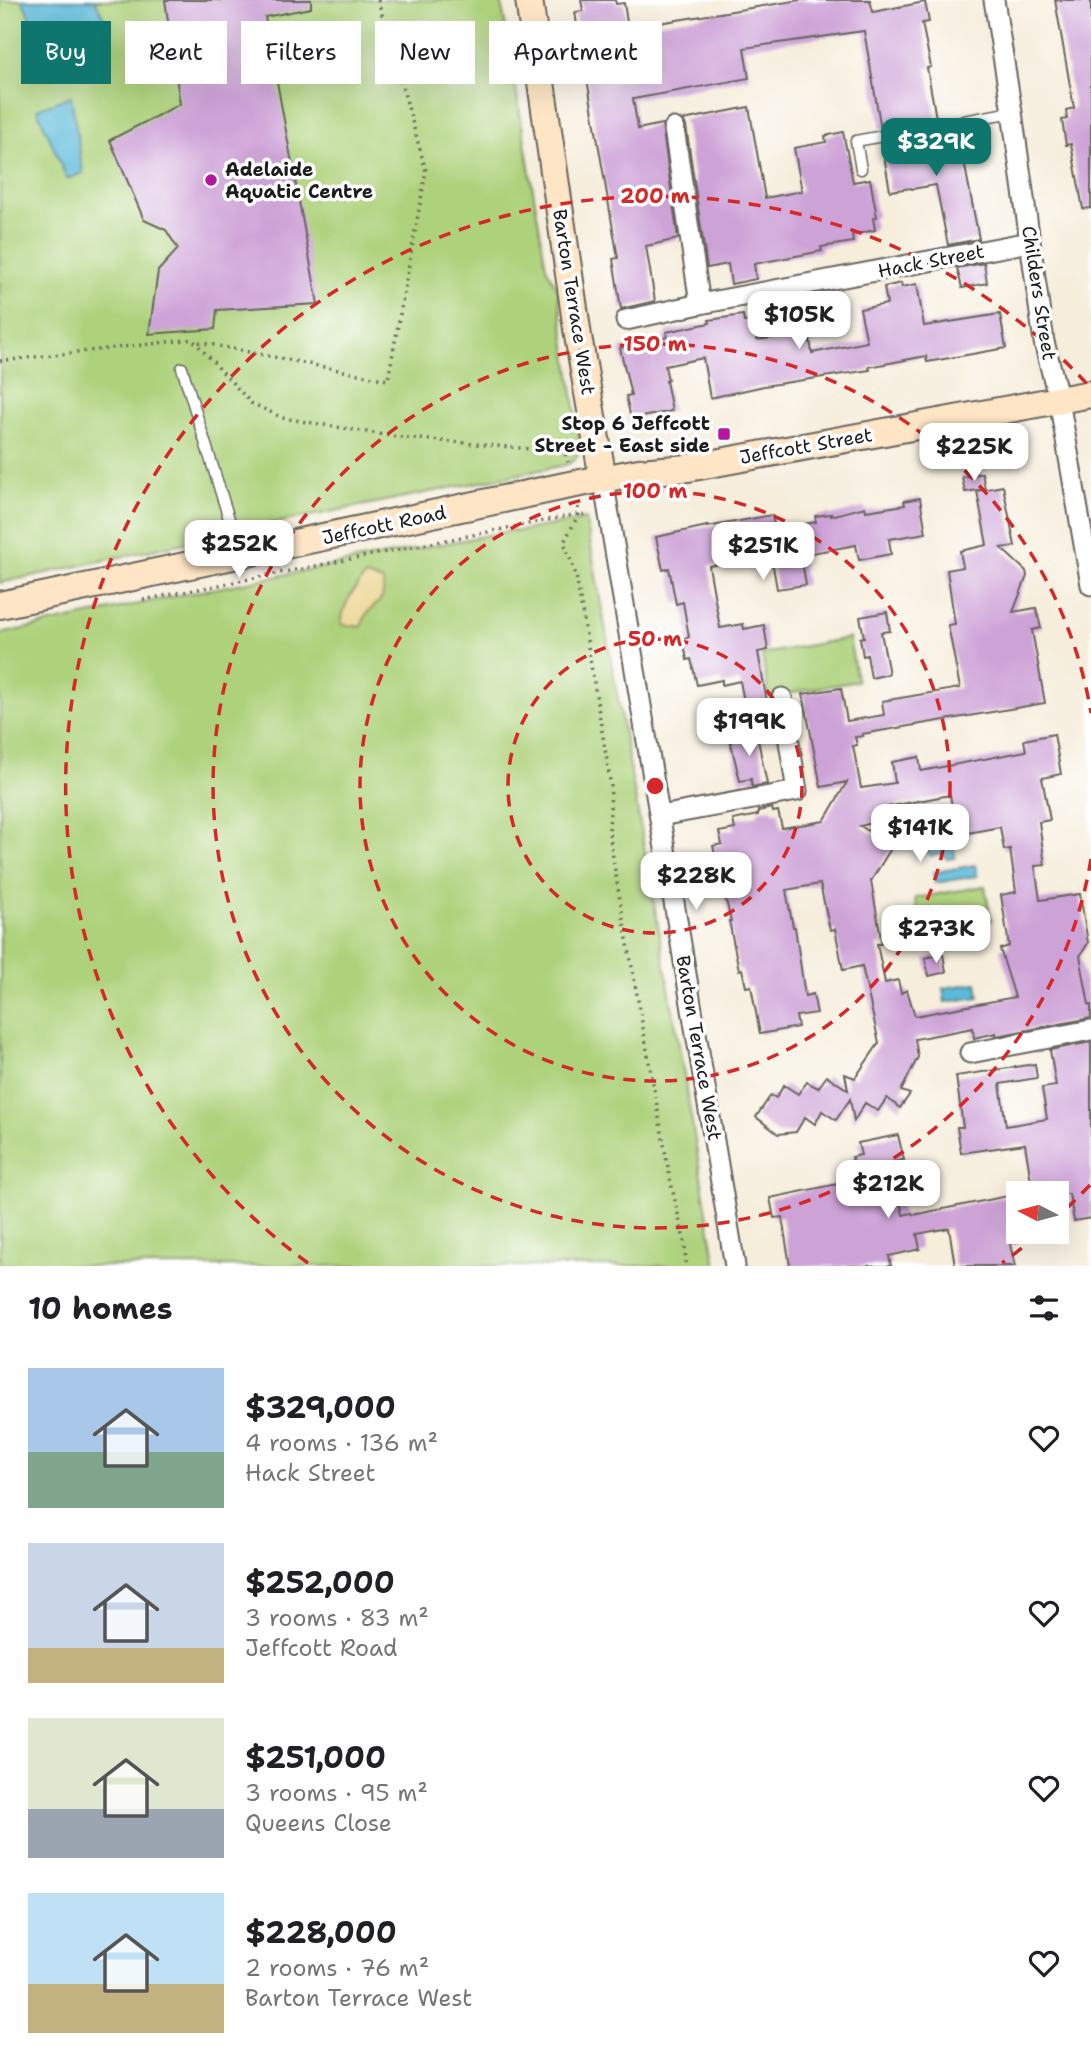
<!DOCTYPE html>
<html lang="en">
<head>
<meta charset="utf-8">
<style>
  :root { --surface:#fff; --page:#f6f6f6; --text:#202124; --muted:#757577; --accent:#0f766e }
  body { margin:0; font-family:"Shantell Sans",sans-serif; background:var(--page); color:var(--text); height:100vh; display:flex; flex-direction:column; font-size:26px; white-space:nowrap }
  * { box-sizing:border-box; margin:0 }
  p { font-size:23px; color:var(--muted) }
  .icon { flex:none; width:38px; height:38px; fill:none; stroke:currentColor; stroke-width:2; stroke-linecap:round; stroke-linejoin:round }
  .map { position:relative; height:1266px; overflow:hidden }
  .details { display:flex; flex-direction:column; background:var(--surface); flex:1 }
  .details>* { flex:none }
  .top-card { position:absolute; left:21px; top:21px; width:700px; height:63px; display:flex; gap:14px }
  .needle { width:46px; rotate:276deg }
  .tools { position:absolute; left:1006px; top:1181px; display:grid; gap:14px }
  .tools a { display:grid; place-items:center; width:63px; height:63px; border-radius:0px; background:var(--surface); box-shadow:0 7px 28px #0002; font-size:35px }
  .price { position:absolute; translate:-50% -60px; padding:0 16px; border-radius:14px; background:#fff; color:#222; font-size:23px; line-height:46px; filter:drop-shadow(0 2px 4px #0008) }
  .price::after { content:''; position:absolute; left:50%; top:42px; width:21px; height:16px; margin-left:-10px; background:inherit; clip-path:polygon(0 0,100% 0,50% 100%) }
  .price.selected { background:var(--accent); color:#fff }
  ul { padding:0; list-style:none }
  li { display:flex; align-items:center; gap:21px; height:175px; padding:0 28px }
  li span { display:grid; place-items:center; flex:none; width:196px; height:140px; border-radius:0px; color:#555 }
  li>.icon { margin-inline-start:auto }
  span .icon { width:84px; height:84px; fill:#fffc; stroke-width:1 }
  li b { font-size:30px }
  h2 { display:flex; justify-content:space-between; align-items:center; height:84px; padding:0 28px; font-size:30px }
  .chip { padding:0 24px; border-radius:0px; background:var(--surface); box-shadow:0 7px 28px #0002; font-size:24px; line-height:63px }
  .chip.selected { background:var(--accent); color:#fff }
  .map>svg:first-child { display:block }
</style>
</head>
<body>
<div class="map">
<svg width="1091" height="1266" viewBox="0 0 1091 1266">
  <rect width="100%" height="100%" fill="#fff"/>
  <filter id="ink" filterUnits="userSpaceOnUse"><feTurbulence type="fractalNoise" baseFrequency=".0143" numOctaves="2"/><feDisplacementMap in="SourceGraphic" scale="14" xChannelSelector="R" yChannelSelector="G"/><feConvolveMatrix kernelMatrix="1 2 1 2 8 2 1 2 1" color-interpolation-filters="sRGB"/></filter>
  <filter id="wash" filterUnits="userSpaceOnUse"><feTurbulence type="fractalNoise" baseFrequency=".00686" numOctaves="4" result="noise"/><feDisplacementMap in="SourceGraphic" scale="28" xChannelSelector="R" yChannelSelector="G"/><feGaussianBlur stdDeviation="1.57" result="paint"/><feColorMatrix in="noise" values="0 0 0 0 0 0 0 0 0 0 0 0 0 0 0 0 0 1.4 0 .05"/><feComposite in="paint" operator="in"/></filter>
  <g filter="url(#wash)">
    <rect width="100%" height="100%" fill="#f6eddb"/>
    <g fill="#aed27b" stroke="#65774c" stroke-width="2">
      <path d="M0 0H501L546 267 558 290 580 444C579 456 577 461 565 465L285 521 0 583Z"/>
      <polygon points="586,519 677,1033 716,1266 0,1266 0,634 176,596 514,530 515,532"/>
      <polygon points="849,638 857,681 769,697 762,654"/>
      <polygon points="985,886 991,921 920,932 915,898"/>
    </g>
    <path fill="#eeda9e" stroke="#857b5d" stroke-width="2" d="M365 576 383 581C385 600 380 600 369 611 365 615 363 622 361 627L341 624C344 602 351 593 365 576Z"/>
    <g fill="#5bbad9" stroke="#3c6b7a" stroke-width="2">
      <polygon points="22,0 95,0 109,28 48,57"/>
      <polygon points="71,96 83,173 67,179 37,109"/>
      <polygon points="951,842 954,845 955,858 948,859 940,853 931,856 927,853 930,845"/>
      <polygon points="975,865 977,876 935,883 934,872"/>
      <polygon points="977,983 979,997 945,1002 943,988"/>
    </g>
    <g id="blocks">
      <g fill="#cda2d7" fill-rule="evenodd">
        <polygon points="165,0 311,0 311,8 265,17 318,304 217,310 215,329 149,334 158,271 178,249 166,230 144,220 110,140 180,104"/>
        <path d="M581 0H615L616 4 624 3 628 28 800 0H870L873 12 925 2 929 22 922 23 931 67 927 68 936 118 881 129 864 31 744 48 749 78 633 99 638 129 662 124 678 239 646 246 655 301 621 309 613 259 618 258 586 73 575 74 569 39 579 37 575 12 583 11ZM640 43 645 75 609 82 604 50Z"/>
        <polygon points="1055,0 1091,0 1091,208 1083,209 1071,144 1066,145 1062,120 1067,119 1066,110 1074,108"/>
        <polygon points="749,107 765,198 802,191 794,148 826,142 825,136 843,132 853,182 870,179 877,217 873,218 875,230 852,235 853,242 821,247 822,251 754,264 756,279 731,284 728,264 707,268 686,126 683,120"/>
        <polygon points="958,130 979,239 948,245 936,185 912,189 911,188 890,191 882,144"/>
        <polygon points="984,263 987,283 962,288 957,268"/>
        <polygon points="901,283 902,287 917,284 924,326 1000,314 1006,348 927,362 926,356 869,367 870,370 764,386 710,398 703,358 665,366 668,380 666,381 672,411 631,419 626,396 631,395 620,348 667,337 666,332 710,323 709,320 743,315 744,322 753,321 757,340 809,333 812,353 867,342 860,309 887,304 884,287"/>
        <polygon points="982,473 985,489 965,492 962,477"/>
        <path d="M1003 486 1015 546 1001 548 1026 571 1027 576 1013 612 1036 608 1041 628 1032 630 1045 703 862 734 863 736 855 737 857 745 853 746 861 788 895 783 892 762 919 757 921 771 1026 751 1024 740 1054 734 1061 774 1042 778 1050 820 1039 822 1045 865 1035 866 1040 900 1080 894 1088 943 1080 956 1089 1005H1091V1018L996 1036V1033L974 1038 973 1028 915 1039 918 1057 901 1091 910 1094 900 1108 887 1098 878 1111 865 1103 854 1121 850 1099 836 1120 822 1111 815 1124 805 1117 796 1132 778 1134 756 1117 771 1095 776 1098 784 1085 798 1094 807 1082 818 1088 827 1076 848 1090 845 1074 855 1078 879 1043 862 966 843 970 835 929 830 930 820 884 786 890 793 927H795L805 996 813 994 817 1013 796 1016 798 1027 760 1034 751 986 746 987 742 969 739 970 729 921H731L713 846 722 844 719 832 735 829 733 820 758 815V811L772 808 773 812 778 811 782 828 824 821 847 782 821 787 803 694 841 688 847 721 884 715 882 701 960 688 948 625 955 624 947 570 963 567 960 551 987 545 977 491ZM950 795 957 835 1000 827 1004 850 1010 849 1016 892 1001 895 1009 946 1000 949 1015 997 915 1016 907 990 901 993 898 980 885 983 877 944H882L871 881 893 845 860 826 890 819 887 807Z"/>
        <polygon points="920,498 926,533 889,539 891,554 859,560 856,545 801,555 806,585 777,589 771,555 709,566 720,628 743,624 744,629 764,625 768,650 758,652 767,702 770,701 774,723 749,728 740,681 722,685 722,680 697,685 691,659 687,660 683,639 689,637 683,602 676,604 669,568 663,570 656,537 707,526 707,527 772,515 775,529 816,522 815,516 831,514 831,516 865,507 866,511 905,505 904,501"/>
        <polygon points="887,612 890,631 881,632 889,674 871,678 867,655 863,656 860,638 864,637 860,617"/>
        <polygon points="756,730 767,784 752,787 751,779 740,781 729,736"/>
        <polygon points="943,954 946,972 929,976 925,958"/>
        <polygon points="1091,1042 1091,1218 1074,1221 1069,1194 1033,1194 1025,1144 961,1153 957,1127 963,1127 956,1076 1035,1064 1037,1078 1000,1084 1006,1126 1047,1119 1042,1088 1056,1086 1050,1050"/>
        <polygon points="898,1135 904,1160 892,1162 903,1215 912,1213 913,1215 1018,1194 1018,1242 1010,1244 1015,1266 955,1266 949,1228 917,1234 920,1249 889,1256 891,1266 790,1266 782,1217 774,1218 770,1198 857,1180 852,1157 861,1155 858,1143"/>
      </g>
    </g>
  </g>
  <g filter="url(#ink)">
    <use href="#blocks" fill-opacity="0" stroke="#68655f" stroke-width="2"/>
    <g fill="none" stroke-linecap="round" stroke-linejoin="round">
      <g stroke="#68655f" stroke-width="13">
        <g id="lane">
          <polyline points="861,169 856,141 1012,112"/>
          <polyline points="182,368 230,522 237,552"/>
        </g>
      </g>
      <g stroke="#68655f" stroke-width="23">
        <g id="street">
          <polyline points="994,0 1012,112 1044,342 1059,400 1091,585"/>
          <polyline points="674,128 700,304"/>
          <polyline points="626,320 700,304 1030,242"/>
          <polyline points="603,479 735,1266"/>
          <polyline points="660,816 797,791 782,698"/>
          <polyline points="970,1053 1091,1030"/>
        </g>
      </g>
      <g stroke="#68655f" stroke-width="30">
        <g id="secondary">
          <polyline points="529,0 578,336 603,479"/>
          <polyline points="0,605 565,486 639,472 688,468 1091,394"/>
        </g>
      </g>
      <g stroke="#68655f" stroke-width="3.5" stroke-dasharray="2 5" stroke-linecap="butt">
        <polyline points="378,0 426,171 388,380 194,341 251,403 283,418 397,437 565,452 568,462"/>
        <polyline points="0,361 194,339"/>
        <polyline points="578,507 579,514 564,542 576,575 606,755 611,787 609,832 618,889 670,1178 685,1245 686,1266"/>
        <polyline points="143,600 579,514 586,515"/>
      </g>
      <use href="#lane" stroke="#fff" stroke-width="10"/>
      <use href="#street" stroke="#fff" stroke-width="19"/>
      <use href="#secondary" stroke="#fde5c5" stroke-width="26"/>
    </g>
  </g>
  <g fill="none" stroke="#d62828" stroke-width="3.5" stroke-dasharray="12 9">
    <circle cx="655" cy="786" r="147"/>
    <circle cx="655" cy="786" r="295"/>
    <path d="M1091 859A442 442 0 1 1 1091 713"/>
    <path d="M1090 1185A590 590 0 0 1 1057 1217M1038 1235A590 590 0 0 1 1002 1263M308 1263A590 590 0 1 1 1090 387"/>
  </g>
  <g fill="#b5179e" stroke="#fff" stroke-width="2.5">
    <circle cx="211" cy="180" r="7"/>
    <rect x="717" y="427" width="14" height="14" rx="3.5"/>
  </g>
  <g text-anchor="middle" dominant-baseline="central" stroke-width="7" stroke-linejoin="round" paint-order="stroke">
    <g font-size="19" font-weight="bold" fill="#1c1c1c" stroke="#fff" text-anchor="start">
      <text x="225" y="169">Adelaide<tspan x="225" dy="22">Aquatic Centre</tspan></text>
      <text x="710" y="423" text-anchor="end">Stop 6 Jeffcott<tspan x="710" dy="22">Street - East side</tspan></text>
    </g>
    <g font-size="19" fill="#1c1c1c" stroke="#fff">
      <text transform="translate(931 261) rotate(-11)">Hack Street</text>
      <text transform="translate(1039 293) rotate(81)">Childers Street</text>
      <text transform="translate(574 302) rotate(81)">Barton Terrace West</text>
      <text transform="translate(806 446) rotate(-10)">Jeffcott Street</text>
      <text transform="translate(384 525) rotate(-12)">Jeffcott Road</text>
      <text transform="translate(699 1048) rotate(80)">Barton Terrace West</text>
    </g>
  </g>
  <circle cx="655" cy="786" r="10" fill="#d62828" stroke="#fff" stroke-width="3.5"/>
  <g font-size="21" text-anchor="middle" font-weight="bold" fill="#d62828" stroke="#fff" stroke-width="7" stroke-linejoin="round" paint-order="stroke">
    <text x="655" y="203">200 m</text>
    <text x="655" y="351">150 m</text>
    <text x="655" y="498">100 m</text>
    <text x="655" y="646">50 m</text>
  </g>
</svg>
<div class="tools">
<a><svg class="needle" viewBox="-14 -14 28 28"><path d="M0-13l5 13h-10z" fill="#e53935"/><path d="M0 13l5-13h-10z" fill="#757577"/></svg></a>
</div>
<b class="price selected" style="left:936px;top:178px">$329K</b>
<b class="price" style="left:799px;top:351px">$105K</b>
<b class="price" style="left:974px;top:483px">$225K</b>
<b class="price" style="left:239px;top:580px">$252K</b>
<b class="price" style="left:763px;top:582px">$251K</b>
<b class="price" style="left:749px;top:758px">$199K</b>
<b class="price" style="left:920px;top:864px">$141K</b>
<b class="price" style="left:696px;top:912px">$228K</b>
<b class="price" style="left:936px;top:965px">$273K</b>
<b class="price" style="left:888px;top:1220px">$212K</b>
<div class="top-card">
<a class="chip selected">Buy</a>
<a class="chip">Rent</a>
<a class="chip">Filters</a>
<a class="chip">New</a>
<a class="chip">Apartment</a>
</div>
</div>
<section class="details">
<h2>10 homes<svg class="icon" aria-label="filters" viewBox="0 0 24 24"><path d="M4 7h16M4 17h16"/><circle cx="9" cy="7" r="2"/><circle cx="15" cy="17" r="2"/></svg></h2>
<ul>
<li><span style="background:linear-gradient(#a9c7e8 60%,#7fa58c 0)"><svg class="icon" aria-label="home" viewBox="0 0 24 24"><path d="M3 11l9-7 9 7M6 9v11h12V9"/></svg></span><div><b>$329,000</b><p>4 rooms · 136 m²</p><p>Hack Street</p></div><svg class="icon" aria-label="heart" viewBox="0 0 24 24"><path d="M12 20l-8-8c-3-5 5-10 8-4 3-6 11-1 8 4z"/></svg></li>
<li><span style="background:linear-gradient(#c9d6e8 75%,#c2b280 0)"><svg class="icon" aria-label="home" viewBox="0 0 24 24"><path d="M3 11l9-7 9 7M6 9v11h12V9"/></svg></span><div><b>$252,000</b><p>3 rooms · 83 m²</p><p>Jeffcott Road</p></div><svg class="icon" aria-label="heart" viewBox="0 0 24 24"><path d="M12 20l-8-8c-3-5 5-10 8-4 3-6 11-1 8 4z"/></svg></li>
<li><span style="background:linear-gradient(#dfe7d0 65%,#9aa5b1 0)"><svg class="icon" aria-label="home" viewBox="0 0 24 24"><path d="M3 11l9-7 9 7M6 9v11h12V9"/></svg></span><div><b>$251,000</b><p>3 rooms · 95 m²</p><p>Queens Close</p></div><svg class="icon" aria-label="heart" viewBox="0 0 24 24"><path d="M12 20l-8-8c-3-5 5-10 8-4 3-6 11-1 8 4z"/></svg></li>
<li><span style="background:linear-gradient(#bfe0f5 65%,#c2b280 0)"><svg class="icon" aria-label="home" viewBox="0 0 24 24"><path d="M3 11l9-7 9 7M6 9v11h12V9"/></svg></span><div><b>$228,000</b><p>2 rooms · 76 m²</p><p>Barton Terrace West</p></div><svg class="icon" aria-label="heart" viewBox="0 0 24 24"><path d="M12 20l-8-8c-3-5 5-10 8-4 3-6 11-1 8 4z"/></svg></li>
</ul>
</section>
</body>
</html>
